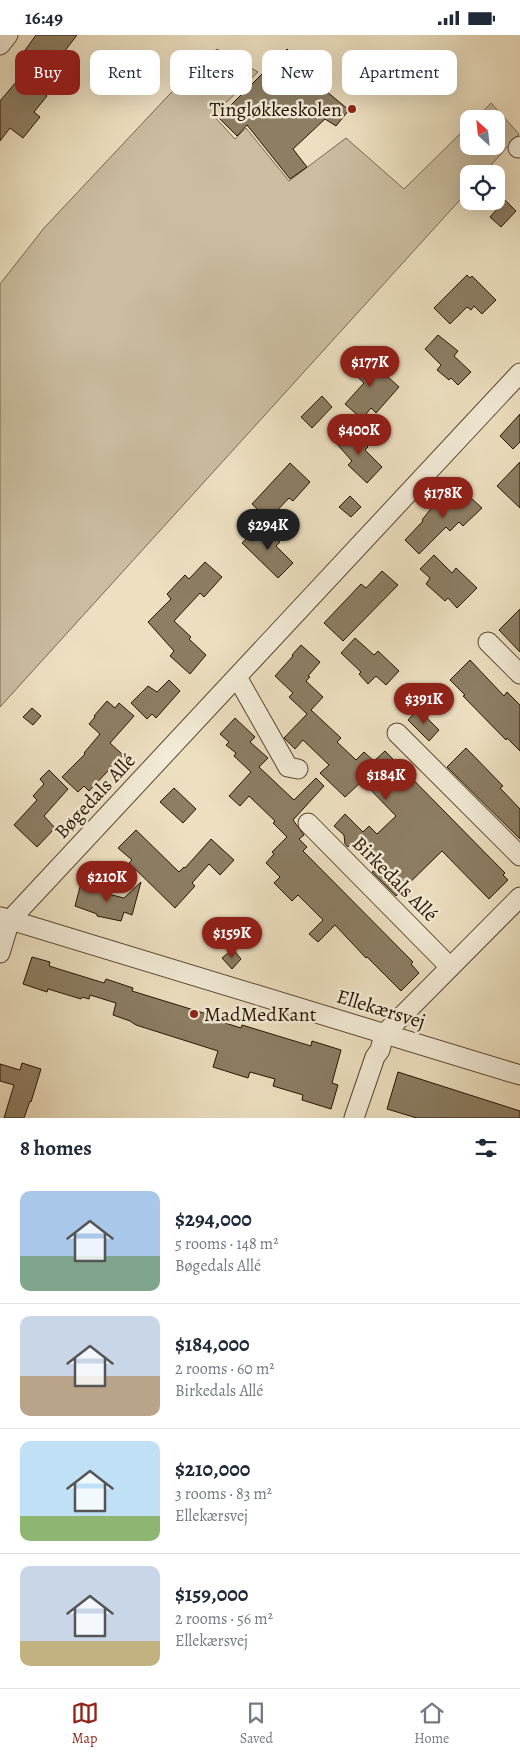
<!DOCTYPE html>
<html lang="en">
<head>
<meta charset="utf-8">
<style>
  :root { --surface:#fff; --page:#f2f2f3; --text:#1f2937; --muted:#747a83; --line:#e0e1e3; --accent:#8f2418 }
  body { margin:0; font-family:Alegreya,serif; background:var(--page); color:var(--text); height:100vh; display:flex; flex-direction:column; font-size:19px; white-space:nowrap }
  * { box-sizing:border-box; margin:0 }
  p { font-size:16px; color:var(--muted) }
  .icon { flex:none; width:28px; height:28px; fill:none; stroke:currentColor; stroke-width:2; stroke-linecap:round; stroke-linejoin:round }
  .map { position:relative; height:1083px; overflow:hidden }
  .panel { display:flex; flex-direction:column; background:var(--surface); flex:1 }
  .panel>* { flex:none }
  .hud { position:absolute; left:15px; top:15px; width:490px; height:45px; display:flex; gap:10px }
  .needle { width:32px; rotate:333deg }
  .controls { position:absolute; left:460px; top:75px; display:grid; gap:10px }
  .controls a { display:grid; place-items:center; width:45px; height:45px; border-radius:10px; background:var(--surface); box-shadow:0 5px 20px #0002; font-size:25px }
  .price { position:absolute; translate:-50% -42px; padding:0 11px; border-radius:18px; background:var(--accent); color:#fff; font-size:16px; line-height:32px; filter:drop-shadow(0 1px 2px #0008) }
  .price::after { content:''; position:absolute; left:50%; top:30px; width:15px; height:11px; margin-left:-8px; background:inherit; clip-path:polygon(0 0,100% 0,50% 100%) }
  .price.current { background:#222; color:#fff }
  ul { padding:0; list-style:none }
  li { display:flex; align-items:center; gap:15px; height:125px; padding:0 20px }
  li+li { border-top:1px solid var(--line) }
  li span { display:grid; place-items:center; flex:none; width:140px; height:100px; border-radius:10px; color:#555 }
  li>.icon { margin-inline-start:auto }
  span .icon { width:60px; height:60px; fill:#fffc; stroke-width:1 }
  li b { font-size:21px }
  h2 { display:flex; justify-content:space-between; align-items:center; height:60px; padding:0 20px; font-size:21px }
  .pill { padding:0 18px; border-radius:10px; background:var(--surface); box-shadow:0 5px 20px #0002; font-size:18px; line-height:45px }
  .pill.current { background:var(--accent); color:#fff }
  .status { display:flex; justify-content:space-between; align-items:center; height:35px; padding:0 25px; background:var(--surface); direction:ltr }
  .status svg { height:14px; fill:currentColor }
  .tabs { display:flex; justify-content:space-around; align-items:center; height:70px; border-top:1px solid var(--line); background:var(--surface); font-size:14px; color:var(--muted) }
  .tabs a { display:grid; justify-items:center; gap:2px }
  .tabs .current { color:var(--accent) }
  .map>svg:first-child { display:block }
</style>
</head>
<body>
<div class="status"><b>16:49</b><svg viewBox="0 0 49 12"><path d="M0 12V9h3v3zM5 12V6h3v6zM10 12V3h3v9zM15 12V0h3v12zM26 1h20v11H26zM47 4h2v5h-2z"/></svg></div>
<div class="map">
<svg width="520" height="1083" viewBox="0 0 520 1083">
  <rect width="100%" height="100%" fill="#ede0c1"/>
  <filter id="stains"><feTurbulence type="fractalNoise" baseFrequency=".004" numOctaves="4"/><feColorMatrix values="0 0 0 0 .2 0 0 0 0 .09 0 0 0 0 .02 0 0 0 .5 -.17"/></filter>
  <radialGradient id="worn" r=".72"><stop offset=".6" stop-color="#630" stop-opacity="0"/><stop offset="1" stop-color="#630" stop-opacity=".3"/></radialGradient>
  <polygon fill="#cbbda0" stroke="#786850" points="217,14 258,37 213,80 235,104 246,93 289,146 346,103 404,154 469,90 469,111 496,111 496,84 476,84 491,68 519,99 483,139 469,139 469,155 0,672 0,249 44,193 198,29"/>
  <g fill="#8d7e64" stroke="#261300">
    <polygon points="36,0 77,0 46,41 49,43 40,55 47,61 34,77 40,82 23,103 10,93 0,106 0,66 28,33 18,25"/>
    <polygon points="287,14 307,33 303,37 349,75 336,91 325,84 293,114 307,132 290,144 247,90 237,101 219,83 232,71 231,70"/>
    <circle cx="397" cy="47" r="10"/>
    <polygon points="505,165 516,176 501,192 490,182"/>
    <polygon points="467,240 470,243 472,241 496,265 482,279 474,271 471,275 467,272 450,289 434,273"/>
    <polygon points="438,300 458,316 454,321 471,337 458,350 451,343 449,345 437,335 441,330 425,314"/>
    <polygon points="364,320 399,352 376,378 371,373 362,384 345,369 364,348 350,335"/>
    <polygon points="322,361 332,372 312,393 301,382"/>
    <polygon points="520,379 520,407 513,414 500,401"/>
    <polygon points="350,394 368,412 365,415 382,432 367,448 348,430 352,426 336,408"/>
    <polygon points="520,427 520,473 497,451"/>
    <polygon points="290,428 310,447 293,466 289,463 268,485 252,469"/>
    <polygon points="459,452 482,473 463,491 459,487 450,496 446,492 419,519 405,505 423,486 422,485 438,465 443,469"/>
    <polygon points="350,461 361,472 351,482 339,472"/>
    <polygon points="261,489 280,507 276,511 293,528 278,543 242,508"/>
    <polygon points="434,520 452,538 456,533 477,553 457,573 448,563 445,566 426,549 430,543 420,534"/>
    <polygon points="205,527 222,542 204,562 200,558 174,586 191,602 189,604 206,620 190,639 170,621 174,616 148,587 171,564 167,559 185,540 189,544"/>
    <polygon points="382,536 398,550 343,606 324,588 361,549 366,553"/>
    <polygon points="520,574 520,617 499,595"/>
    <polygon points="355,603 374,620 378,616 399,636 386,650 376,641 368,649 359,639 361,637 341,618"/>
    <polygon points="301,610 320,627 308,641 310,642 306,646 323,662 311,675 341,703 337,707 356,725 364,717 374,726 385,716 505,838 503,840 508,845 489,864 442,816 396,861 372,837 377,832 352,808 348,812 345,809 344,800 334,791 345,779 363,797 369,791 377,799 396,781 362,746 345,762 320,738 329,730 303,705 295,714 284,703 307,679 289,662 293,658 275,641 293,621 292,620"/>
    <polygon points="470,625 504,661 507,657 520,670 520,716 507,703 506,705 463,661 465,660 450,645"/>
    <polygon points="169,645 180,656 156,683 152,679 147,684 131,668 148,651 157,657"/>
    <polygon points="107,666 115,673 119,668 134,681 110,708 123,720 89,756 84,751 78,757 62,742 85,719 84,718 100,699 89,689 95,682 94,681"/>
    <polygon points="32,673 41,681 33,690 23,682"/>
    <polygon points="418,674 439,695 429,706 408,685"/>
    <polygon points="235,683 255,702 250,707 268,723 259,732 294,765 316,743 324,751 293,785 304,800 299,804 307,812 303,816 413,927 411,929 419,938 401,956 367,922 366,923 335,890 318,907 309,899 323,885 298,860 292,866 274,848 280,842 266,828 274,819 272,817 287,802 273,788 275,786 249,761 240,771 229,761 251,737 234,721 236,718 226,710 229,707 220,699"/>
    <polygon points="466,713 503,751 500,753 520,774 520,804 447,732"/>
    <polygon points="49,735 68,754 44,781 55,793 37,812 14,790 37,765 33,761 44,749 40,744"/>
    <polygon points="174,753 196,774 183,788 160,767"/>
    <polygon points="136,795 179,837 184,832 185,833 211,804 234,825 220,840 209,829 192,848 195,851 175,873 129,828 132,825 118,813"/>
    <polygon points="141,847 132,880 124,877 121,886 97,881 97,879 75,871 80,852 124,863"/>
    <polygon points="233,914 241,924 232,934 222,923"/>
    <polygon points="32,922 50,927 49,931 104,948 106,944 133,953 132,956 210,980 209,983 241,993 242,990 311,1011 312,1006 341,1015 332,1048 338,1050 331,1074 302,1065 303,1060 273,1051 275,1044 250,1037 248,1043 213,1032 218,1016 136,990 130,986 113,980 116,968 90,960 89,964 82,962 81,964 48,954 47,957 23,949"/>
    <polygon points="22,1028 41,1034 31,1067 30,1066 24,1083 4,1083 14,1050 0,1046 0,1029 20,1035"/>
    <polygon points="398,1037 520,1076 520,1083 417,1083 387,1074"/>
  </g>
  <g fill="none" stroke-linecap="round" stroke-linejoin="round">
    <g stroke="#584630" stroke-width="21">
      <g id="minor">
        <polyline points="0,10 8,0"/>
        <polyline points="518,113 520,111"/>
        <polyline points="488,607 520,639"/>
        <polyline points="237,642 288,732 298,734"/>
        <polyline points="397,698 520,821"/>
        <polyline points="308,788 450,932"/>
        <polyline points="1,882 520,1040"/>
        <polyline points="0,918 10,885 520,338"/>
        <polyline points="354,1083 375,1022 380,1015 384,999 520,862"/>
      </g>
    </g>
    <use href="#minor" stroke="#f3ebd7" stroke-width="19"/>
  </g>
  <g fill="#8f2418" stroke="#f3ebd7" stroke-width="2">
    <circle cx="352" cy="74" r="5"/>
    <circle cx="194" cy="979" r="5"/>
  </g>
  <g text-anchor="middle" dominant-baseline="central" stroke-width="5" stroke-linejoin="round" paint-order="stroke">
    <g font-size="20" fill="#261300" stroke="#f3ebd7" text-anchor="end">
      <text x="342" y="74">Tingløkkeskolen</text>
      <text x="204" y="979" text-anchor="start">MadMedKant</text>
    </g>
    <g font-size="20" fill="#261300" stroke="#f3ebd7">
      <text transform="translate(95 761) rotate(-47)">Bøgedals Allé</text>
      <text transform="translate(395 844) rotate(45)">Birkedals Allé</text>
      <text transform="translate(381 974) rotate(17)">Ellekærsvej</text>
    </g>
  </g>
  <rect width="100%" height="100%" filter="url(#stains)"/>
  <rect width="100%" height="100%" fill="url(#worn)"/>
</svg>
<div class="controls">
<a><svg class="needle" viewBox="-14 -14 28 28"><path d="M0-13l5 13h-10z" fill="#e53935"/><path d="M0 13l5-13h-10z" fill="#747a83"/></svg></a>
<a><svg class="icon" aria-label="locate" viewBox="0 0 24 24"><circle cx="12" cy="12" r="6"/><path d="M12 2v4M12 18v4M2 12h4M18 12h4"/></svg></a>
</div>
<b class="price" style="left:370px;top:353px">$177K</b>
<b class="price" style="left:359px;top:421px">$400K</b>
<b class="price" style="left:443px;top:484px">$178K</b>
<b class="price current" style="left:268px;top:516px">$294K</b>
<b class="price" style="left:424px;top:690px">$391K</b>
<b class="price" style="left:386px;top:766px">$184K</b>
<b class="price" style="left:107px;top:868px">$210K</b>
<b class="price" style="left:232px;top:924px">$159K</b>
<div class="hud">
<a class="pill current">Buy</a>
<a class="pill">Rent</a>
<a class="pill">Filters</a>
<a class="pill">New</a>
<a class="pill">Apartment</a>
</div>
</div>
<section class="panel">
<h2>8 homes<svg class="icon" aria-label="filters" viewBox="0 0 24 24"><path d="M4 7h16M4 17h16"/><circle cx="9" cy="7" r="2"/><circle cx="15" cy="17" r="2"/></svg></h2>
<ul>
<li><span style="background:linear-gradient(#a9c7e8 65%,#7fa58c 0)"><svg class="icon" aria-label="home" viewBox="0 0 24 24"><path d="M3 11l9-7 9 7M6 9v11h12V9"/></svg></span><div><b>$294,000</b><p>5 rooms · 148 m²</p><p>Bøgedals Allé</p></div></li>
<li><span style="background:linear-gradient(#c9d6e8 60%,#b9a48a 0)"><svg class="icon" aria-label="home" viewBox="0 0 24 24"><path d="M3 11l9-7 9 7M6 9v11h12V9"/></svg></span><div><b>$184,000</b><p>2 rooms · 60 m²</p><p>Birkedals Allé</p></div></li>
<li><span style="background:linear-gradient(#bfe0f5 75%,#8fb573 0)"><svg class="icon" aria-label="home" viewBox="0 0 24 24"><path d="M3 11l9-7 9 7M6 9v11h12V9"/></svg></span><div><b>$210,000</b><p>3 rooms · 83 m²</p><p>Ellekærsvej</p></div></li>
<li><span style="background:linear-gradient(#c9d6e8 75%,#c2b280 0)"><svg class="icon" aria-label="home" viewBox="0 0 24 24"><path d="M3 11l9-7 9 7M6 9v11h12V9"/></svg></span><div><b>$159,000</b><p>2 rooms · 56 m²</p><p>Ellekærsvej</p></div></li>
</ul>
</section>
<nav class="tabs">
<a class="current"><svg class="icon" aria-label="map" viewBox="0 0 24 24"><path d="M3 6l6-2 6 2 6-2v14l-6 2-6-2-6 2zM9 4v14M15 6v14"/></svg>Map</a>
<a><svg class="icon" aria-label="saved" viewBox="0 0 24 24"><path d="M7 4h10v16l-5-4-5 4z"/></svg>Saved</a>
<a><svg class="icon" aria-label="home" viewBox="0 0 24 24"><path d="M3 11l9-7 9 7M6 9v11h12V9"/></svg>Home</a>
</nav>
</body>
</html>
